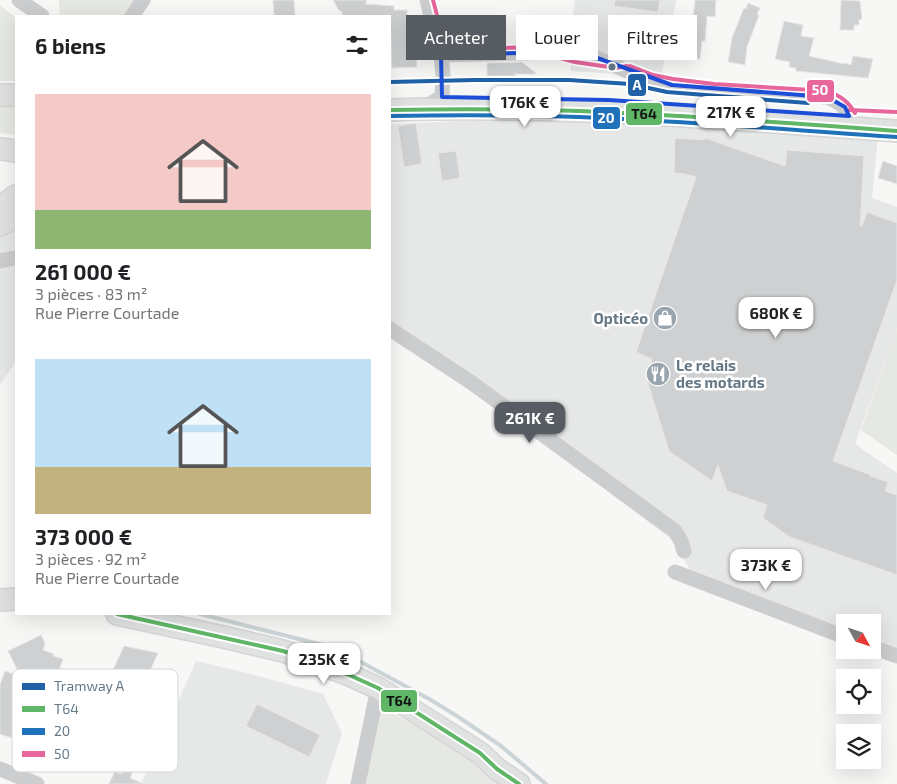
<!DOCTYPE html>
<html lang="fr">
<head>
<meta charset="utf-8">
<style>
  :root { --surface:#fff; --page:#f2f2f2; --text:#202124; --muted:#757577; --accent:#565c62 }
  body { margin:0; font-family:"Exo 2",sans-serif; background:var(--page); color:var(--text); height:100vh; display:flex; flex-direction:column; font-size:19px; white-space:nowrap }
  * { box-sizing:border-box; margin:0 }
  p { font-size:16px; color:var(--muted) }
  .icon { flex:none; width:28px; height:28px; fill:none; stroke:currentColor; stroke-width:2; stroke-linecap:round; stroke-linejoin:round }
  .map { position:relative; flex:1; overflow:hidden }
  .drawer { position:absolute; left:15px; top:15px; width:376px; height:600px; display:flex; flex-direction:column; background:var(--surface); border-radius:0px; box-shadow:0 5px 20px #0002 }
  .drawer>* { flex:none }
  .top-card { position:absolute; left:406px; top:15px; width:415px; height:45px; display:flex; gap:10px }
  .needle { width:32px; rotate:130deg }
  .tools { position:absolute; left:836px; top:614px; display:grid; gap:10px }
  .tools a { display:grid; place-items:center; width:45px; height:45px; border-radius:0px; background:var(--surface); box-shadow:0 5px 20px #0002; font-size:25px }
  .price { position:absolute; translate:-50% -42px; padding:0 11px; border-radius:10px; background:#fff; color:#222; font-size:16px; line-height:32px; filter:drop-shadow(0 1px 2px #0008) }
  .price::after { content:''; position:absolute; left:50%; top:30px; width:15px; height:11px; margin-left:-8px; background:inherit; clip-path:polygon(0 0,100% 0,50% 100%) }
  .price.active { background:var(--accent); color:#fff }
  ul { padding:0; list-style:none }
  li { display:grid; align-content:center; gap:10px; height:265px; padding:0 20px }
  li span { display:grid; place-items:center; height:155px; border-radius:0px; color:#555 }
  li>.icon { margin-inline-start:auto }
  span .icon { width:90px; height:90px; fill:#fffc; stroke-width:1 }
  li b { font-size:21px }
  h2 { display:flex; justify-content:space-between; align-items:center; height:60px; padding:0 20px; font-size:21px }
  .tag { padding:0 18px; border-radius:0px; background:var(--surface); box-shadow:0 5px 20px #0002; font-size:18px; line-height:45px }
  .tag.active { background:var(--accent); color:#fff }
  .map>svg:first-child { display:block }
</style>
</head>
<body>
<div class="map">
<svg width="897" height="784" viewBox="0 0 897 784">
  <rect width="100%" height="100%" fill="#f7f7f6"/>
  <g fill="#e6e7e7">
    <polygon points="575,0 676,0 661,77 571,71 570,45"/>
    <polygon points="508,119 878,137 872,198 897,207 897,328 855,444 897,473 897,648 873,639 872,622 845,622 845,629 692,573 671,539 471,388 390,335 390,124"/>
    <polygon points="16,228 16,361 0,385 0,235"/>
    <polygon points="196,661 255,675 323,694 342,733 326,784 141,784"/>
  </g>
  <g fill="#e6e9e3">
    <polygon points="59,0 137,0 125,16 60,16"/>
    <polygon points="0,5 16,18 16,81 0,81"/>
    <polygon points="16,103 16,135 0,133 0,104"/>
    <polygon points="897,328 897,455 861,430"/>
    <polygon points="380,706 465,754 508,784 365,784"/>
  </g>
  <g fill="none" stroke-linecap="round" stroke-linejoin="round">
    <polyline stroke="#cbd4d6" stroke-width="4" points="200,614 335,648 431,700 460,718 501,746 546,784"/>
  </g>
  <g fill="#ced0d1" stroke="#e6e6e6">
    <polygon points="273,0 294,0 295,16 274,16"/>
    <polygon points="333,0 367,0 365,4 394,6 394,10 407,10 407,28 416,28 417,67 392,68 390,16 342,16 342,12 338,9"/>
    <polygon points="615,0 660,0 658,12 614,6"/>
    <polygon points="695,0 716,0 715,17 707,16 705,41 702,41 700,59 687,58 688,52 683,51 687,28 692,28"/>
    <polygon points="841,0 860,1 862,19 859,20 859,25 854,25 854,30 840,30"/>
    <polygon points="748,3 760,8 757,14 759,15 747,47 745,65 728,62 732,38 744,8 746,9"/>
    <polygon points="784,21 803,25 801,36 814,38 809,56 844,64 844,63 851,65 853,56 873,59 868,78 796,71 796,68 789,67 790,62 775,59"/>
    <polygon points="522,62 537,74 515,74 515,76 487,76 487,63"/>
    <polygon points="416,123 422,164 404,167 398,126"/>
    <polygon points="675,138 704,140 705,138 785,166 787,150 864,156 860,226 862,226 867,212 897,223 897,280 833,461 871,475 870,476 888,482 885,491 897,495 897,575 790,537 763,518 767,505 727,491 718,465 712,481 669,451 646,377 652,359 636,352 696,177 685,174 674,173"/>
    <polygon points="456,151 460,178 442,181 438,153"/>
    <polygon points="883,161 897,166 897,184 878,178"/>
    <polygon points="41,635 45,643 43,650 54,654 53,656 63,659 57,676 54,675 50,670 45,670 40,672 37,675 20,725 20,730 22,734 25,737 31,737 36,734 44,737 34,764 23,760 29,744 0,734 0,685 5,671 21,677 8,651"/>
    <polygon points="124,646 158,653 149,673 151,674 134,710 140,712 138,716 138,718 165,731 150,764 139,759 130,778 144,784 109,784 115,771 121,774 133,745 117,737 123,724 116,721 118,716 96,707"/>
    <polygon points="257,704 320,735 309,757 246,726"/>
  </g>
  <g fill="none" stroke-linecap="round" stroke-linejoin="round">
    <g stroke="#d4d5d5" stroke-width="24">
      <g id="secondary">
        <polyline points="0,95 16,95"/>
        <path d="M390 110C559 104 728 119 897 131"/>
        <polyline points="0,149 16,151"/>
        <polyline points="0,207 16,196"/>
        <polyline points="0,225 16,217"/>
        <polyline points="0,600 16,599"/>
        <polyline points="117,614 219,636 283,651 347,674 378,688 480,753 497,769 519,784"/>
      </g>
    </g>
    <g stroke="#cccdce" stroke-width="15">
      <polyline points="19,0 42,16"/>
      <polyline points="132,16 143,0"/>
      <path d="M441 55 560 52 589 55 651 81 672 85 713 90 827 97C839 102 843 104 849 116"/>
      <polyline points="423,108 442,97 443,75 441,55 427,0"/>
      <polyline points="0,261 16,258"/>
      <polyline points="390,329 472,383 675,531 681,541 684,551"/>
      <polyline points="675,572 845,637"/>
      <polyline points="872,647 897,656"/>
      <polyline points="29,728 46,679"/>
      <polyline points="0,769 37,784"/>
      <polyline points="358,784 378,688"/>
    </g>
    <use href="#secondary" stroke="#e0e1e1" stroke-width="21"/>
    <g stroke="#fff" stroke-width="8">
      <g id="bus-1">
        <path d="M390 110C453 109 516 109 579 111 685 115 791 123 897 131"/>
        <polyline points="117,614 283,651 347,674 378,688 480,753 497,769 519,784"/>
      </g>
    </g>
    <g stroke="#fff" stroke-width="8">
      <path id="bus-2" d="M390 116C453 115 516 115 579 117 685 121 791 130 897 137"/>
    </g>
    <g stroke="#fff" stroke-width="8">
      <g id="bus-3">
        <polyline points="433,0 447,53"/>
        <polyline points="549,48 560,58 575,62 616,68 627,66"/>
        <polyline points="441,49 545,47"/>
        <path d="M630 66 653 75 673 79 714 84 828 91C840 96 848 101 855 113"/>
        <polyline points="849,110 897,112"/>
      </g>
    </g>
    <use href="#bus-1" stroke="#60b667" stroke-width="4"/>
    <use href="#bus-2" stroke="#1f72b9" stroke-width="4"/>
    <use href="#bus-3" stroke="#e7679c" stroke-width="4"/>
    <g stroke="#fff" stroke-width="8">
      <polyline id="tram-1" points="390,82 474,80 569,80 630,84 667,92 808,103"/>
    </g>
    <use href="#tram-1" stroke="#2061a7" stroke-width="4"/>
  </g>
  <path fill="none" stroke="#1d4ed8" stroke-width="4" stroke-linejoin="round" d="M560 52 589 55 672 85 827 97 845 107 849 116 609 100 442 97 441 55Z"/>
  <defs>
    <g id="shop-disc" transform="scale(1.25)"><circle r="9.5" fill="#99a5ae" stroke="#fff"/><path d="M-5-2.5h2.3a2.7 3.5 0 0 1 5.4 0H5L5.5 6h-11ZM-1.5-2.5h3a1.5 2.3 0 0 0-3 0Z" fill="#fff"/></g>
    <g id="restaurant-disc" transform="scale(1.25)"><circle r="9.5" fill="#99a5ae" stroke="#fff"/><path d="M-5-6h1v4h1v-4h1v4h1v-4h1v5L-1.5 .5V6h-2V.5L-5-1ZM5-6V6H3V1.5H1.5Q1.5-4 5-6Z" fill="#fff"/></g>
  </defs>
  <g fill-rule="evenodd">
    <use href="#shop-disc" x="665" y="318"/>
    <use href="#restaurant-disc" x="658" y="374"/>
  </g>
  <circle fill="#667987" stroke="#fff" stroke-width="2" cx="612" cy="67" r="4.5"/>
  <g text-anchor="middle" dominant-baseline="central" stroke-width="5" stroke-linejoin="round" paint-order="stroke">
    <g font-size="15" font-weight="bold" fill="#667987" stroke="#fff" text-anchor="end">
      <text x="648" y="318">Opticéo</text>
      <text x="676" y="365" text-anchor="start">Le relais<tspan x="676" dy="17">des motards</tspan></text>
    </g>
  </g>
  <rect x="12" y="669" width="166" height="103" rx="8" fill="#fff" stroke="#d1d7db" stroke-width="1"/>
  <rect x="22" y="683" width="23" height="7" fill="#2061a7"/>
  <rect x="22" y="706" width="23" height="6" fill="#60b667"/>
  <rect x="22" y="728" width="23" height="7" fill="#1f72b9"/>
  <rect x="22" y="751" width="23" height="6" fill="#e7679c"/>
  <g font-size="14" fill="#667987">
    <text x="54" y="691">Tramway A</text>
    <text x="54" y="714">T64</text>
    <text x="54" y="736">20</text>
    <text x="54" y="759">50</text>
  </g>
  <g stroke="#fff" stroke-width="2">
    <rect x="627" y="73" width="20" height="24" rx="5" fill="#2061a7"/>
    <rect x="806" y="79" width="29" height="24" rx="5" fill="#e7679c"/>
    <rect x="625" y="102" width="38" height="24" rx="5" fill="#60b667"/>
    <rect x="592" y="106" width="29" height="24" rx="5" fill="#1f72b9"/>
    <rect x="380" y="689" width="38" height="24" rx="5" fill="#60b667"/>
  </g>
  <g font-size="14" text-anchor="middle" font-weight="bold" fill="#fff">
    <text x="637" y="90">A</text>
    <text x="820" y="95">50</text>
    <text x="606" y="123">20</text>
  </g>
  <g font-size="14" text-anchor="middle" font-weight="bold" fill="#111">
    <text x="644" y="119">T64</text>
    <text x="399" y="706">T64</text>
  </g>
</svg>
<div class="tools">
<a><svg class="needle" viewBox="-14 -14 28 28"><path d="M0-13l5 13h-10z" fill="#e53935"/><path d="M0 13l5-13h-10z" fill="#757577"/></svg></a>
<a><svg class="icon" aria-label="locate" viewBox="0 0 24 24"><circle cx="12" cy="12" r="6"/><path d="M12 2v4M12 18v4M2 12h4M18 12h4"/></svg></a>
<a><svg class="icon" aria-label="layers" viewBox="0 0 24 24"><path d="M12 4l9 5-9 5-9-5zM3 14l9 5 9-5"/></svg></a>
</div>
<b class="price" style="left:525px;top:128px">176K €</b>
<b class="price" style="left:731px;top:138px">217K €</b>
<b class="price" style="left:776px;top:339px">680K €</b>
<b class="price active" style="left:530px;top:444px">261K €</b>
<b class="price" style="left:766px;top:591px">373K €</b>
<b class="price" style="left:324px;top:685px">235K €</b>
<div class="top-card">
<a class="tag active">Acheter</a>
<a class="tag">Louer</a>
<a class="tag">Filtres</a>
</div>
<section class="drawer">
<h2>6 biens<svg class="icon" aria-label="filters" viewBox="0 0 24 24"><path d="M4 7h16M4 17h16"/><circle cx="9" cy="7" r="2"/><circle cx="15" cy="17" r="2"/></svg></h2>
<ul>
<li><span style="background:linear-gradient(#f6c9c9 75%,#8fb573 0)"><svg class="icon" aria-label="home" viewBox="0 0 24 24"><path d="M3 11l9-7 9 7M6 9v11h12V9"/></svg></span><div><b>261 000 €</b><p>3 pièces · 83 m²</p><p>Rue Pierre Courtade</p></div></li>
<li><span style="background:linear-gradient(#bfe0f5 70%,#c2b280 0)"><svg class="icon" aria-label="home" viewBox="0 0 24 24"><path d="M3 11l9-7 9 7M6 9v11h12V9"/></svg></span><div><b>373 000 €</b><p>3 pièces · 92 m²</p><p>Rue Pierre Courtade</p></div></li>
</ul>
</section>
</div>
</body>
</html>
